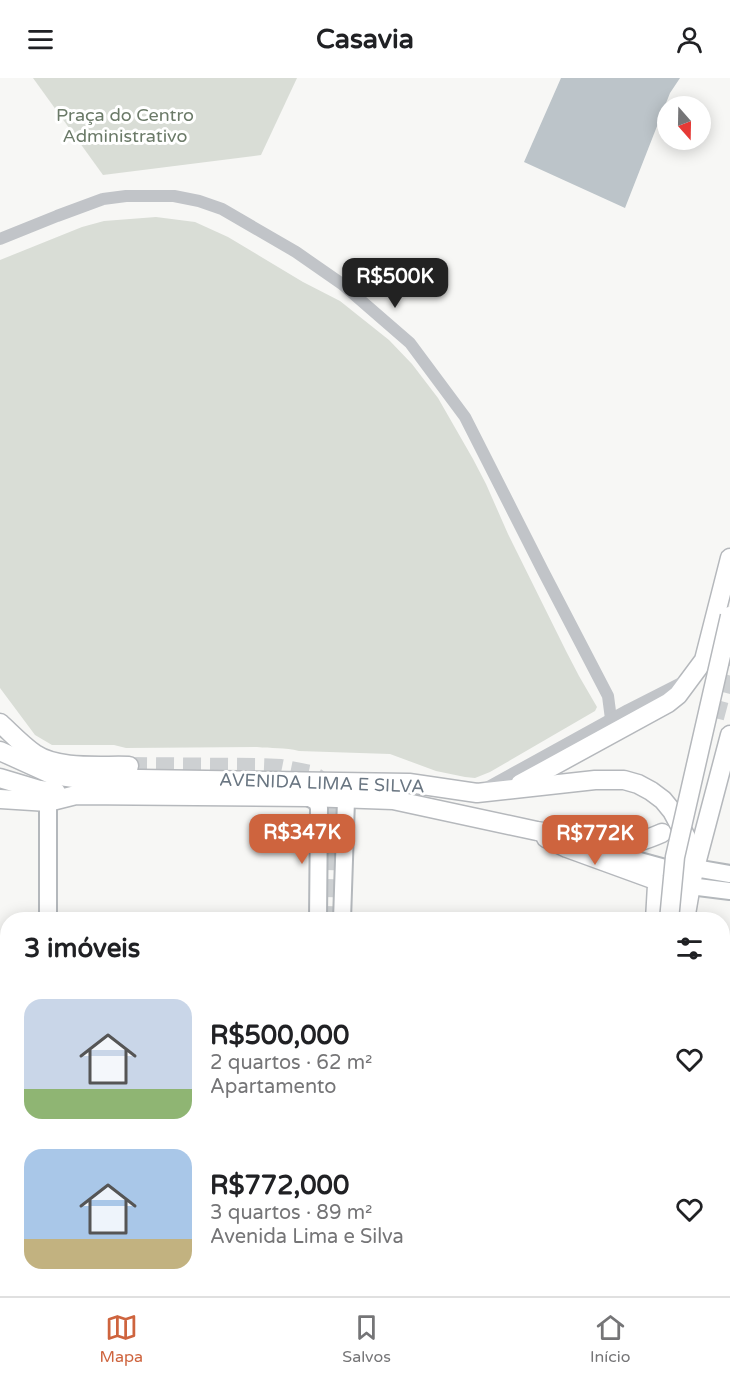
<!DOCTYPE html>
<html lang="pt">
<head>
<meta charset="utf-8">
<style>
  :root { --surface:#fff; --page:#f2f2f2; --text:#202124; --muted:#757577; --line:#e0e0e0; --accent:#ce643e }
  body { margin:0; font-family:"Varela Round",sans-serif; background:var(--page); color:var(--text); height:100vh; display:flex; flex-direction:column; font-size:22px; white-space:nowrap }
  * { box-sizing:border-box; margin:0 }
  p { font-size:20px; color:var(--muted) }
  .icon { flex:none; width:33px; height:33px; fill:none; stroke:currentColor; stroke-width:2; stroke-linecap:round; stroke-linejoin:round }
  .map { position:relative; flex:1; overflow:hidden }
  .panel { position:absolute; left:0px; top:834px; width:730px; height:384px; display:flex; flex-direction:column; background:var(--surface); border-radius:24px 24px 0 0; box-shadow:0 3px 15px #0003 }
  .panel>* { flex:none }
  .needle { width:39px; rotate:160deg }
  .tools { position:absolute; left:657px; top:18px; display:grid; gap:12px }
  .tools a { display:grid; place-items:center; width:54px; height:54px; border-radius:50%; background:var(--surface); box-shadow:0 3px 15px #0003; font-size:30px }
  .price { position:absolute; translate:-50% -51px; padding:0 14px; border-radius:12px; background:var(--accent); color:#fff; font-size:20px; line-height:39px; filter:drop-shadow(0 2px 3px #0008) }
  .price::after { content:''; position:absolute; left:50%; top:36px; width:18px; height:14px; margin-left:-9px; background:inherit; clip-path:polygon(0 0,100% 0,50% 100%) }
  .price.current { background:#222; color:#fff }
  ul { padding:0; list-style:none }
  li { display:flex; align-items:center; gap:18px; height:150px; padding:0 24px }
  li span { display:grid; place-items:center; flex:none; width:168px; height:120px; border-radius:18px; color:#555 }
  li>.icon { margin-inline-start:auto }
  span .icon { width:72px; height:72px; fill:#fffc; stroke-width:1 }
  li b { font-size:26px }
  h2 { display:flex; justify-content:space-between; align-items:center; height:72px; padding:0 24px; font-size:26px }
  header { display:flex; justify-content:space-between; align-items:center; height:78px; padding:0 24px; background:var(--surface); font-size:27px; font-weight:700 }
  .tabs { display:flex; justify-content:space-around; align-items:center; height:84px; border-top:2px solid var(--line); background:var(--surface); font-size:16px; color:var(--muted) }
  .tabs a { display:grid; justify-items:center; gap:3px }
  .tabs .current { color:var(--accent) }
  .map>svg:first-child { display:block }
</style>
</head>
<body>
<header><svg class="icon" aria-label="menu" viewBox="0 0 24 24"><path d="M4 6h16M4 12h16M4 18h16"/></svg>Casavia<svg class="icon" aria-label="person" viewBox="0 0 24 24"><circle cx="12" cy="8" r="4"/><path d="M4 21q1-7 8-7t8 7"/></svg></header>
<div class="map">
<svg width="730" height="1218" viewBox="0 0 730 1218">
  <rect width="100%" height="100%" fill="#f7f7f5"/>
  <g fill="#d9ddd6">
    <polygon points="33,0 297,0 261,77 103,97"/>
    <path d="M156 139 195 144 228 159 303 204 340 223 389 262 412 286 438 320 473 381 486 406 508 456 566 573 579 598 597 629 595 633 490 694 475 700 465 699 436 693 390 676 299 673C285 669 271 671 257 669L126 670 114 667H52L35 657 0 610V182L82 149 104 143Z"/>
  </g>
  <polygon fill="#bcc4c9" points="561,0 680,0 670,15 625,130 524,84"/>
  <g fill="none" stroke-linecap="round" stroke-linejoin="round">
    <g stroke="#cdd0d2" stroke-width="18" stroke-dasharray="18 9" stroke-linecap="butt">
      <polyline points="715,640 730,583"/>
      <polyline points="129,688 255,689 281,690 311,696 318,700 328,710 330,715 334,731 335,771 333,842"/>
    </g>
    <g stroke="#b4b8bc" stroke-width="20">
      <g id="secondary">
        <polyline points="308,719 317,724 319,730 318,842"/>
        <polyline points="48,724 48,842"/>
        <polyline points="581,767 665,790"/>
        <polyline points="695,790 730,796"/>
        <polyline points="690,808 730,813"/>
        <polyline points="342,842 346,722"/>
        <polyline points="0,1213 520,1218"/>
      </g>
    </g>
    <g stroke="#b5b8bc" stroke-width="21">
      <g id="primary">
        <path d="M0 645C11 655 22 667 35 676 59 692 101 687 129 688"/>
        <polyline points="0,673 53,697 74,700 409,705 477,715 595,702 624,702 638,706 651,713 663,722 672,733 686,759 688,768 688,785 692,801"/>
        <polyline points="0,700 40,712 56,714"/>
        <polyline points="520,706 668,625 678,617 704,582 730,480"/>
        <path d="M0 721 48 724 76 717 308 719 393 722 537 753 614 765C632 767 646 762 662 755"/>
        <polyline points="546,760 567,770 655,802 657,807 655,842"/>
        <polyline points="685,842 692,801 730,657"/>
        <polyline points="676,1210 676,1218"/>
        <polyline points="653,1218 653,1210"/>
      </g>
    </g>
    <g stroke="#c1c4c8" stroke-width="12">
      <polyline points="0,161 57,138 103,121 126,118 174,118 199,123 222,131 296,174 342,206 410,265 465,339 543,493 608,618 611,641"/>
      <polyline points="483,712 628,632 687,602"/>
      <polyline points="0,966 8,966"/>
      <polyline points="723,1036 730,1036"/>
    </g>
    <use href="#secondary" stroke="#fff" stroke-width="16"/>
    <use href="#primary" stroke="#fff" stroke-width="18"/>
    <g stroke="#b5b8bc" stroke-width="21" stroke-linecap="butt">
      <polyline id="primary-bridge" points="669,842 675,779 730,538"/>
    </g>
    <use href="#primary-bridge" stroke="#fff" stroke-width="18"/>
  </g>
  <g text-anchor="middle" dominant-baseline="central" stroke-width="6" stroke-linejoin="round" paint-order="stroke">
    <g font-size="18" fill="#6b7a68" stroke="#fff">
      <text x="125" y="37">Praça do Centro<tspan x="125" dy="21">Administrativo</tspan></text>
    </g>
    <g font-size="18" fill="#6a7682" stroke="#fff">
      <text transform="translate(322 705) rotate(2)">AVENIDA LIMA E SILVA</text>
    </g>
  </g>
</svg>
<div class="tools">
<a><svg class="needle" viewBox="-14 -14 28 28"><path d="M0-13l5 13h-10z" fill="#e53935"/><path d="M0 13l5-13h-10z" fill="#757577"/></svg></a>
</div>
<b class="price current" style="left:395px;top:231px">R$500K</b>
<b class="price" style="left:302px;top:787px">R$347K</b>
<b class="price" style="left:595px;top:788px">R$772K</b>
<section class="panel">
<h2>3 imóveis<svg class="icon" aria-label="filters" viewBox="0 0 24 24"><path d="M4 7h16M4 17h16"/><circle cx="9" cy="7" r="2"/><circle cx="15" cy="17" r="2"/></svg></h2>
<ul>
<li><span style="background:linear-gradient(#c9d6e8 75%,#8fb573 0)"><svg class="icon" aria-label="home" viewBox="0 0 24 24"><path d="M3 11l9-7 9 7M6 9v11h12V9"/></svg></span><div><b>R$500,000</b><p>2 quartos · 62 m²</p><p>Apartamento</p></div><svg class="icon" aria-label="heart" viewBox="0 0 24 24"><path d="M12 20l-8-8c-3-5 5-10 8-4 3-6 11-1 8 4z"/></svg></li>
<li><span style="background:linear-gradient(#a9c7e8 75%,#c2b280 0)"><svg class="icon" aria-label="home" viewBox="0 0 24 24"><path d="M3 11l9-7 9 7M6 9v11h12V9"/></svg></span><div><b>R$772,000</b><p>3 quartos · 89 m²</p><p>Avenida Lima e Silva</p></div><svg class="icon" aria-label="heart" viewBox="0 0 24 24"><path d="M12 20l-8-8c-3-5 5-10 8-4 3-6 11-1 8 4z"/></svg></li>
</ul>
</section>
</div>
<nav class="tabs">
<a class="current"><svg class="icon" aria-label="map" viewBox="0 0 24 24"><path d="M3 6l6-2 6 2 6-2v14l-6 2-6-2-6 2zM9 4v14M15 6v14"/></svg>Mapa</a>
<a><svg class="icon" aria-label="saved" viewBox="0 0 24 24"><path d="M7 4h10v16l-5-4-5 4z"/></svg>Salvos</a>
<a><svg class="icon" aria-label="home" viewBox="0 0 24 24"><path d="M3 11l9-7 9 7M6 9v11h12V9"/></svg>Início</a>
</nav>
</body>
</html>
